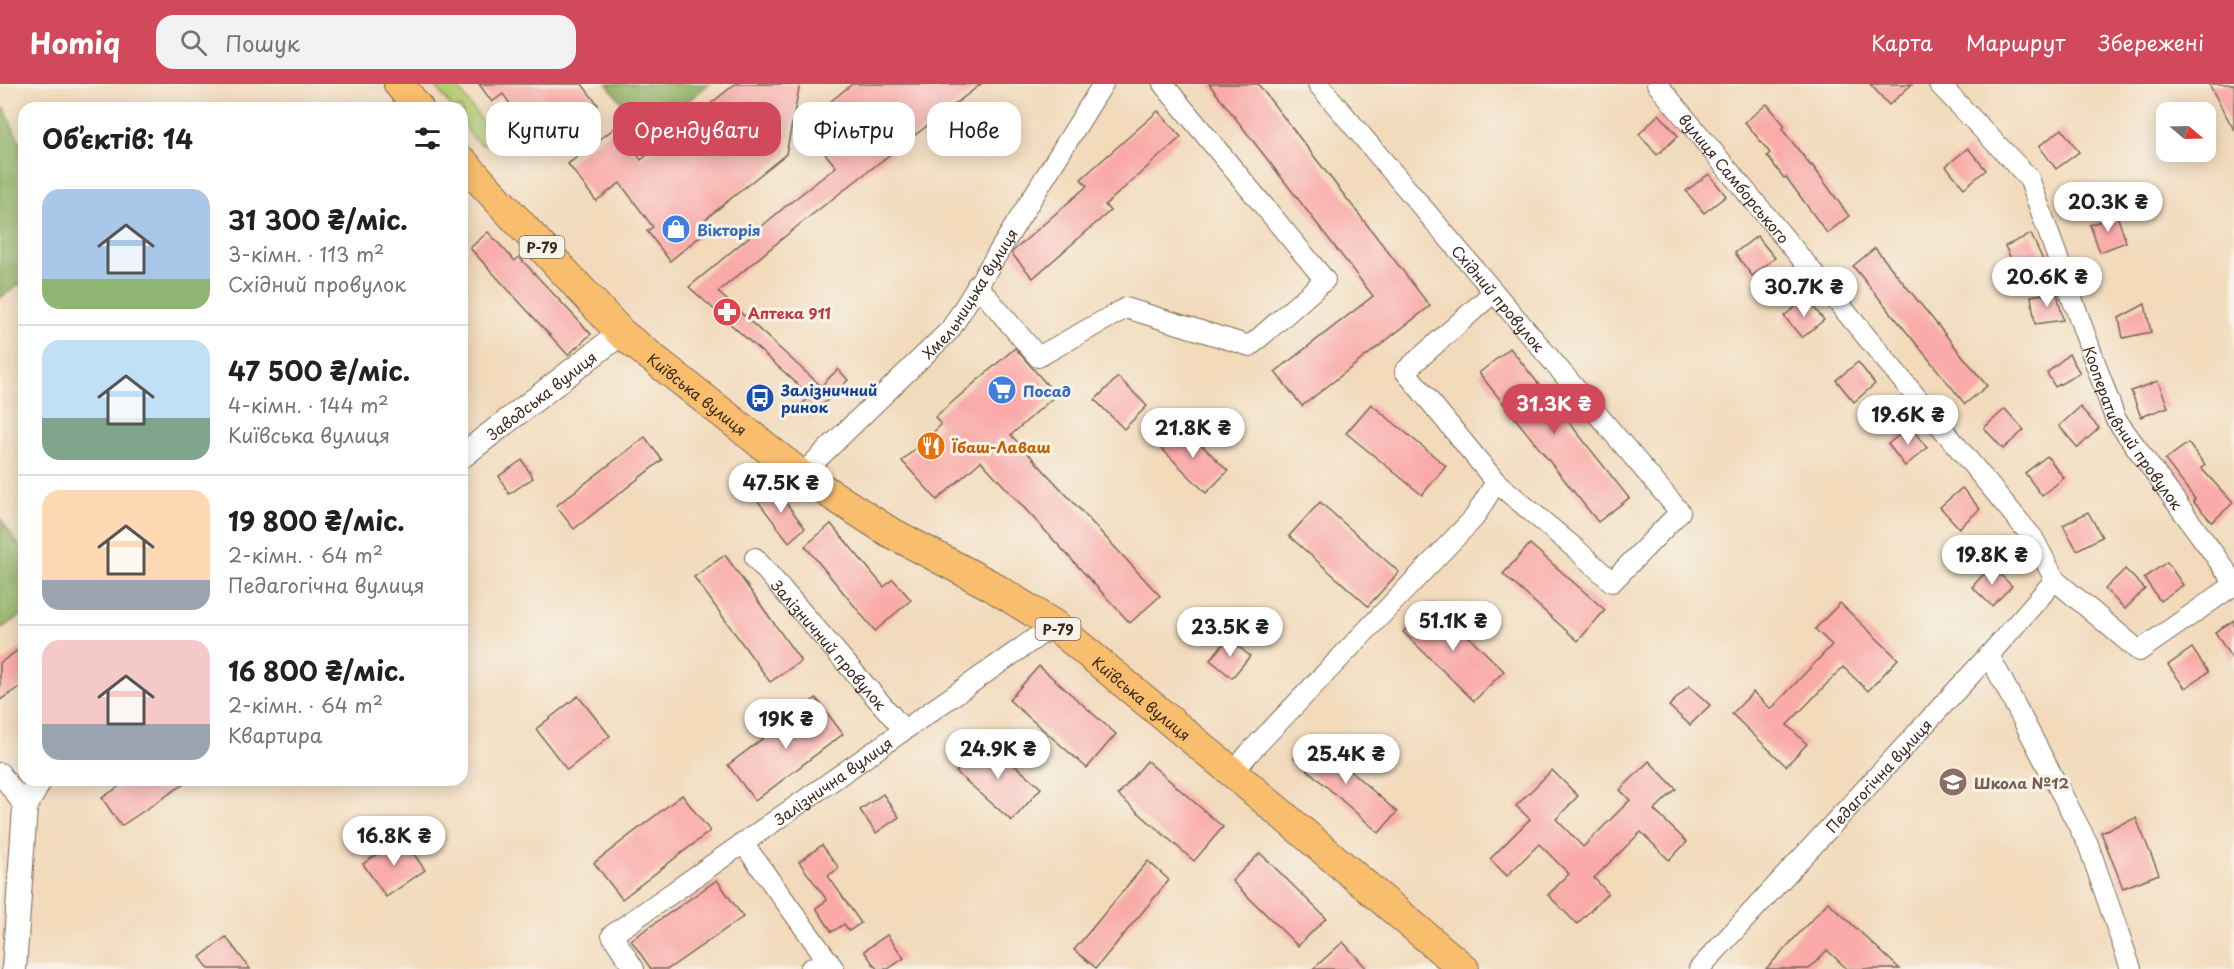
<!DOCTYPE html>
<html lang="uk">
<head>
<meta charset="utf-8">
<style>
  :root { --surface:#fff; --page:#f2f2f2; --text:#202124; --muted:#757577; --line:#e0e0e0; --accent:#d1495b }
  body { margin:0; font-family:"Playpen Sans",sans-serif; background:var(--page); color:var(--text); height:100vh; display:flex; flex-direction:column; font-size:22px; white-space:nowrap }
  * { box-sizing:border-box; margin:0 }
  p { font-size:20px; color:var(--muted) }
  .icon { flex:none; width:33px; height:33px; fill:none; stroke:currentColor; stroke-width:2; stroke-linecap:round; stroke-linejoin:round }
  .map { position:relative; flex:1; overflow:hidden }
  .drawer { position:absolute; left:18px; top:18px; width:450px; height:684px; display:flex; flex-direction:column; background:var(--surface); border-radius:18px; box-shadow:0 3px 15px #0003 }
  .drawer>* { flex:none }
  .hud { position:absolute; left:486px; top:18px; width:570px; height:54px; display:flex; gap:12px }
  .needle { width:39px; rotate:109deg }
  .controls { position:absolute; left:2156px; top:18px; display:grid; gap:12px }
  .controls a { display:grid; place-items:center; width:60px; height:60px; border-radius:12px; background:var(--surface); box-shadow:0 3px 15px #0003; font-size:30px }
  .price { position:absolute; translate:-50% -51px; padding:0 14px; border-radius:21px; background:#fff; color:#222; font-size:20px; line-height:39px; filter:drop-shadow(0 2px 3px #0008) }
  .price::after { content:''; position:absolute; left:50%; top:36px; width:18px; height:14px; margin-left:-9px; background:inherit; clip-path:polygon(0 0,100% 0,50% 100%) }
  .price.active { background:var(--accent); color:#fff }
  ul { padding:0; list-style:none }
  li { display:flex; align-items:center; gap:18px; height:150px; padding:0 24px }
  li+li { border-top:2px solid var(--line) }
  li span { display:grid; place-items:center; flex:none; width:168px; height:120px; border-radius:18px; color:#555 }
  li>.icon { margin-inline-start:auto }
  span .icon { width:72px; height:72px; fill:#fffc; stroke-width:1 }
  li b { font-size:26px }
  h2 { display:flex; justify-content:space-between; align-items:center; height:72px; padding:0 24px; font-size:26px }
  .tag { padding:0 21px; border-radius:18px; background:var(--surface); box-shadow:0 3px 15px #0003; font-size:21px; line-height:54px }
  .tag.active { background:var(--accent); color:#fff }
  header { display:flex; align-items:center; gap:36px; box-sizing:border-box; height:84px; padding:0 30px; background:var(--accent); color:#fff }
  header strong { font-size:28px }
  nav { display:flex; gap:33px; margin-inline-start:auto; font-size:21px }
  .search { width:420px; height:54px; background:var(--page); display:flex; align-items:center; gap:15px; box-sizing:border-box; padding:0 21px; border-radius:18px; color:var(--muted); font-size:22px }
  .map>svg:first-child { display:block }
</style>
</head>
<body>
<header>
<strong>Homiq</strong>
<div class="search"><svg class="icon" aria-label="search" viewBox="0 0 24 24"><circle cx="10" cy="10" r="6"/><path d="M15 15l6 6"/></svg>Пошук</div>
<nav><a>Карта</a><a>Маршрут</a><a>Збережені</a></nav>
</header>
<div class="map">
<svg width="2234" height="885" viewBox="0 0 2234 885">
  <rect width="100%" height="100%" fill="#f7f3e8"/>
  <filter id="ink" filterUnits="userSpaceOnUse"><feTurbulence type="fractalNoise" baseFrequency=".0167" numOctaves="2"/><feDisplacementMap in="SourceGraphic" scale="12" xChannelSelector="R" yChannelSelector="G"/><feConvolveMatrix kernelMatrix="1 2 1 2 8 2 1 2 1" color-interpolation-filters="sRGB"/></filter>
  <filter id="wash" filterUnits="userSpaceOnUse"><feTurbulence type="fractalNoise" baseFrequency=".008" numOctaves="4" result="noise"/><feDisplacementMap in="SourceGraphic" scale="24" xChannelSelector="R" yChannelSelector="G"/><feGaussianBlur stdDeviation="1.35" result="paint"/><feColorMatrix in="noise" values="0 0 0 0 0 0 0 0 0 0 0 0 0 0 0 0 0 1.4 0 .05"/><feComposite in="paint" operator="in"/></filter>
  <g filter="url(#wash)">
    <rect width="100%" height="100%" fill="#f2dabb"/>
    <path fill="#b5cf75" stroke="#787c4a" stroke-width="1.5" d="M434 0H455L489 47C490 53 490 57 484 61 470 57 462 38 462 24H452Z"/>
    <g fill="#90b266" stroke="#666e42" stroke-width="1.5">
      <polygon points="607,0 709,0 647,49"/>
      <polygon points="4,24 24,68 24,197 0,214 0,27"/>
      <polygon points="0,434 21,465 24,482 24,530 0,545"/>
    </g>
    <g id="blocks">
      <g fill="#f9aaa9">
        <polygon points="479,0 582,0 598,21 542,63 503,10 492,18"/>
        <polygon points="735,0 800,0 786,70 702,138 708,146 670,177 647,147 653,143 620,99 596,117 568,80 616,43 641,76"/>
        <polygon points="852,0 981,0 800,140 718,208 821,302 838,285 848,296 811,332 801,321 811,312 689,203 786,122 836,83 802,41"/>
        <polygon points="1209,0 1258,0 1430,222 1302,322 1275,288 1373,212"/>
        <polygon points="1870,0 1912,0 1889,21"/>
        <polygon points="2209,0 2234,0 2234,46"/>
        <polygon points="1767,20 1785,42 1782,45 1811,82 1812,81 1849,132 1827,149 1786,93 1784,94 1767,72 1770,69 1745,38"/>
        <polygon points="1158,27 1181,53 1105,121 1110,127 1033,194 1012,170 1012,168 1087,102 1081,95"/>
        <polygon points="1659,30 1678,52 1657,71 1639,50"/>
        <polygon points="2062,45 2079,68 2056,85 2039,62"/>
        <polygon points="1968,64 1986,86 1964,104 1946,82"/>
        <polygon points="1709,90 1726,112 1704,129 1686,107"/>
        <polygon points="2117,131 2126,158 2100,168 2090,141"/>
        <polygon points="488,148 515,177 519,173 591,250 568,271 470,164"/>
        <polygon points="2031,150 2043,176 2017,187 2005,162"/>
        <polygon points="1757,152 1775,174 1752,192 1735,169"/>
        <polygon points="1875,164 1987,302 1965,320 1853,182"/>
        <polygon points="2057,208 2063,236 2035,240 2031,212"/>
        <polygon points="1806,214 1824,236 1802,254 1784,232"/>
        <polygon points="2145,220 2151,248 2123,254 2119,234"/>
        <polygon points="1015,264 1056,311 1011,351 1160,512 1130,539 981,377 937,416 902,377 941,341 935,333"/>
        <polygon points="1510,264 1629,414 1598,438 1479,289"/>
        <polygon points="2069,270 2080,289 2055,303 2047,289"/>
        <polygon points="1858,278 1875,300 1854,318 1836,296"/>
        <polygon points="1118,293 1147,322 1124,345 1095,316"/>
        <polygon points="2158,297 2168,323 2141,333 2131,307"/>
        <polygon points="1371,320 1446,382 1422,411 1346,349"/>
        <polygon points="2080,323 2099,344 2078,364 2059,342"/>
        <polygon points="2005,325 2024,346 2003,365 1984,344"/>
        <polygon points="1180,340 1228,387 1206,409 1159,362"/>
        <polygon points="1910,342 1927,364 1905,382 1888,360"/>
        <polygon points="645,353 662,376 574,445 556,422"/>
        <polygon points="2188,359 2205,381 2201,384 2233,419 2212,438 2193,417 2195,415 2165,376"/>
        <polygon points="2047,372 2064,394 2042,412 2025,389"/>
        <polygon points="522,376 533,394 509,410 499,392"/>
        <polygon points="774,403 805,444 789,458 757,416"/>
        <polygon points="1962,404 1980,425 1959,444 1940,423"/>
        <polygon points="1320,418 1399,488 1368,522 1289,452"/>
        <polygon points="2088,428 2102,453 2077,466 2063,441"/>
        <polygon points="831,440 884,503 893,495 911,516 875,547 805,462"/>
        <polygon points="1530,460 1605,526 1578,557 1503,490"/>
        <polygon points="725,471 801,577 770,598 694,493"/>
        <polygon points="2167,478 2183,501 2160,517 2144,494"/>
        <polygon points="1991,482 2012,502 1992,522 1972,503"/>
        <polygon points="2125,485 2145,505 2125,525 2105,505"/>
        <polygon points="1433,518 1504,587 1474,617 1403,548"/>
        <polygon points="1840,519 1898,575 1868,607 1843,583 1787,641 1807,660 1786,682 1732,630 1753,608 1771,625 1832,561 1815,545"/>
        <polygon points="2234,536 2234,578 2215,548"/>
        <polygon points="1228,554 1250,572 1232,594 1210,576"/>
        <polygon points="24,562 24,600 0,616 0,579"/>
        <polygon points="2192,564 2208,588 2185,604 2168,581"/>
        <polygon points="1039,582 1116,650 1087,684 1009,616"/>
        <polygon points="1689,602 1710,621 1690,641 1669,622"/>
        <polygon points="578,612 610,652 567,686 536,645"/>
        <polygon points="816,614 843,650 755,717 728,681"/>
        <polygon points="1312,653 1397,728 1379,749 1294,674"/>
        <polygon points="984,655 1041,704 1012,737 956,688"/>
        <polygon points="1147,677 1223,743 1194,777 1118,711"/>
        <polygon points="1649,677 1676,705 1654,726 1687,758 1669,776 1641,748 1594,794 1608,809 1577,840 1548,811 1569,790 1539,760 1507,792 1490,775 1530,735 1516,722 1552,686 1578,712 1556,735 1583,763 1630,716 1620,706"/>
        <polygon points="129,696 190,696 121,742 102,714"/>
        <polygon points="883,710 899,733 876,749 860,726"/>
        <polygon points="682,711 710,747 622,815 594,779"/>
        <polygon points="2136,734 2159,790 2123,804 2101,748"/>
        <polygon points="402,753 425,786 386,813 363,780"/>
        <polygon points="822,761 839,784 828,792 861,839 849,847 844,840 832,848 816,824 827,816 799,778"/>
        <polygon points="1260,769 1326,834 1298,862 1232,797"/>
        <polygon points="1148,777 1169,796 1096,884 1074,866"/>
        <polygon points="717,796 743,833 668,885 651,885 631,856"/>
        <polygon points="1828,818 1900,885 1847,885 1827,866 1809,885 1766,885"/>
        <polygon points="887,851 904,874 888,885 877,885 864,867"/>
        <polygon points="226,853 250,885 209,885 200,873"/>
        <polygon points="1343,858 1367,885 1313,885"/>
      </g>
    </g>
  </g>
  <g filter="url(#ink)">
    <use href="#blocks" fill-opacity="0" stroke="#7b6855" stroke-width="1.5"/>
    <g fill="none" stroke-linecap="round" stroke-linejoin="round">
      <g stroke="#7b6855" stroke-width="22">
        <g id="minor">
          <path id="s1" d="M1318 0 1680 428 1612 498 1577 466 1496 398"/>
          <path id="s2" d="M1657 0 2033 454 2055 496 2139 567 2234 501"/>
          <path id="s3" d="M1939 0 2029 94 2115 334 2234 498"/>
          <polyline points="977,201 1038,273 1126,224 1250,262 1325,196 1163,0"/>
          <path id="s4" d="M801 391 950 246 1103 0"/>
          <path id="s5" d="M755 474 904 646"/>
          <polyline points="1989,571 2088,760 2131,885"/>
          <polyline points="0,689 25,723"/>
          <polyline points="1233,689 1250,668 1474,434 1496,398 1405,287 1494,208"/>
          <polyline points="743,759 834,885"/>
          <path id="s6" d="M634 885 612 851 1054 541"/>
          <polyline points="810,885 828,876"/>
          <path id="s7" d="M1699 885 1989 571 2055 496"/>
        </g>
      </g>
      <g stroke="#7b6855" stroke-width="26">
        <g id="tertiary">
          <path id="s8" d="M462 372 621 249"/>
          <polyline points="14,885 25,723 40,696"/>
        </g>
      </g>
      <g stroke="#7b6855" stroke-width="32">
        <g id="primary">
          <polyline points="399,0 418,24"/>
          <path id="s9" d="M462 77 621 249 801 391 888 447 990 501 1054 541 1233 689 1464 885"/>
        </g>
      </g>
      <use href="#minor" stroke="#fff" stroke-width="20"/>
      <use href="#tertiary" stroke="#fff" stroke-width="24"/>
      <use href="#primary" stroke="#f9be6d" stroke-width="30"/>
    </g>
  </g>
  <defs>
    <g id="shop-disc" transform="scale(1.5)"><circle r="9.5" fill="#3f7fe0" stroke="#f7f3e8"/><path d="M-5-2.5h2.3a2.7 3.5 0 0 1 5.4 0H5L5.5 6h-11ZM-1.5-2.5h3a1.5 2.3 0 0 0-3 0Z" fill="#fff"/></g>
    <g id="pharmacy-disc" transform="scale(1.5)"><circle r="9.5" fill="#e0444e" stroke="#f7f3e8"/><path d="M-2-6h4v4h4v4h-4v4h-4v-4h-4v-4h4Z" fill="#fff"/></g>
    <g id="supermarket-disc" transform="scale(1.5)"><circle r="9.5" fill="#3f7fe0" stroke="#f7f3e8"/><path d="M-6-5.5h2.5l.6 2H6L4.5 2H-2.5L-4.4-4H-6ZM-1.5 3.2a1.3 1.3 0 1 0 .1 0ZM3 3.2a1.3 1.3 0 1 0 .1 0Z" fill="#fff"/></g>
    <g id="bus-disc" transform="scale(1.5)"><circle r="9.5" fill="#1a4fb4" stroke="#f7f3e8"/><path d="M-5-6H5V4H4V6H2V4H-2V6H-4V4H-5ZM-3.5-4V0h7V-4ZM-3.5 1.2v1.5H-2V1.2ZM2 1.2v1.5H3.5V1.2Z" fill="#fff"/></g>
    <g id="restaurant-disc" transform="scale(1.5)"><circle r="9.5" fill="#e8710a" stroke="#f7f3e8"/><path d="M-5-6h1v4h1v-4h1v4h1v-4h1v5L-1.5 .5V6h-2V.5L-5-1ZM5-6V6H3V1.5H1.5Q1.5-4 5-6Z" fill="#fff"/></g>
    <g id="school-disc" transform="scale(1.5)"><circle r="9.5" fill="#8d6e63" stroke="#f7f3e8"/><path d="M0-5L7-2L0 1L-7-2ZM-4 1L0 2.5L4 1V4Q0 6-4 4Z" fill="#fff"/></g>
  </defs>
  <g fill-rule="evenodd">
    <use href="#shop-disc" x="676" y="145"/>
    <use href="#pharmacy-disc" x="727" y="228"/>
    <use href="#supermarket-disc" x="1002" y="306"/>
    <use href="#bus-disc" x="760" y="314"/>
    <use href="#restaurant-disc" x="931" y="362"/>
    <use href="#school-disc" x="1953" y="698"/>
  </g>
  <g text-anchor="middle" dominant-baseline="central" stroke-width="6" stroke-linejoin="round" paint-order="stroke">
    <g fill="#f7f3e8" stroke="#73665b" stroke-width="1.5">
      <rect x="519.5" y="152" width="45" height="22" rx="4.5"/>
      <rect x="1035.5" y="534" width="45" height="22" rx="4.5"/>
    </g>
    <g font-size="14" font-weight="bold" fill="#3b2a1e">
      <text x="542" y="163">Р-79</text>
      <text x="1058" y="545">Р-79</text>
    </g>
    <g font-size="15" fill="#3b2a1e" stroke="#f7f3e8">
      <text stroke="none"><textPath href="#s2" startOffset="122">вулиця Самборського</textPath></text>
      <text stroke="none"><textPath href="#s4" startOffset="249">Хмельницька вулиця</textPath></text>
      <text stroke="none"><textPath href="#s1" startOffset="280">Східний провулок</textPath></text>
      <text stroke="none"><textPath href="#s9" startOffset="332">Київська вулиця</textPath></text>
      <text stroke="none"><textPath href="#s8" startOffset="100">Заводська вулиця</textPath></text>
      <text stroke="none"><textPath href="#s3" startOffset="402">Кооперативний провулок</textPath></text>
      <text stroke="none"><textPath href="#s5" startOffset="114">Залізничний провулок</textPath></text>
      <text stroke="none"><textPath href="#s9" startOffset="872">Київська вулиця</textPath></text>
      <text stroke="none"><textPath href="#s7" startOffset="264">Педагогічна вулиця</textPath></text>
      <text stroke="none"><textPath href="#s6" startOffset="310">Залізнична вулиця</textPath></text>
    </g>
    <g font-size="15" font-weight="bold" fill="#366cbe" stroke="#f7f3e8" text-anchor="start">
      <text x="697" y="145">Вікторія</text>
      <text x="1023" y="306">Посад</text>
    </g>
    <g font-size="15" font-weight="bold" fill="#be3a42" stroke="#f7f3e8" text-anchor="start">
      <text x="748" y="228">Аптека 911</text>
    </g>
    <g font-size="15" font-weight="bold" fill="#164399" stroke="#f7f3e8" text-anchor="start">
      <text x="781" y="305">Залізничний<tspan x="781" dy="17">ринок</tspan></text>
    </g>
    <g font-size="15" font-weight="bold" fill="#c56008" stroke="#f7f3e8" text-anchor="start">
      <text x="952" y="362">Їбаш-Лаваш</text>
    </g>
    <g font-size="15" font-weight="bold" fill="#785e54" stroke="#f7f3e8" text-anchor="start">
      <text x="1974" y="698">Школа №12</text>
    </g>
  </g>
</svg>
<div class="controls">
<a><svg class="needle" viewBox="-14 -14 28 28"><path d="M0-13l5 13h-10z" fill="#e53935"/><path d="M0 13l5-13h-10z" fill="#757577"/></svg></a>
</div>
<b class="price" style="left:2108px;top:149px">20.3K ₴</b>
<b class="price" style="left:2047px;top:224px">20.6K ₴</b>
<b class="price" style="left:1804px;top:234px">30.7K ₴</b>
<b class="price active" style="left:1554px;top:351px">31.3K ₴</b>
<b class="price" style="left:1908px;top:362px">19.6K ₴</b>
<b class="price" style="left:1193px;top:375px">21.8K ₴</b>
<b class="price" style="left:781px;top:430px">47.5K ₴</b>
<b class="price" style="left:1992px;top:502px">19.8K ₴</b>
<b class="price" style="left:1453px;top:568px">51.1K ₴</b>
<b class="price" style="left:1230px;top:574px">23.5K ₴</b>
<b class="price" style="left:786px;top:666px">19K ₴</b>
<b class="price" style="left:998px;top:696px">24.9K ₴</b>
<b class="price" style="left:1346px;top:701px">25.4K ₴</b>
<b class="price" style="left:394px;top:783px">16.8K ₴</b>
<div class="hud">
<a class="tag">Купити</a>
<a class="tag active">Орендувати</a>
<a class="tag">Фільтри</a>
<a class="tag">Нове</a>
</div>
<section class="drawer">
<h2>Об’єктів: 14<svg class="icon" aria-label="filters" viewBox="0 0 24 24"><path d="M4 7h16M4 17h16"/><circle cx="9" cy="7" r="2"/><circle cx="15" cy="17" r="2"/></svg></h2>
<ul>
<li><span style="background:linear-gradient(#a9c7e8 75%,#8fb573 0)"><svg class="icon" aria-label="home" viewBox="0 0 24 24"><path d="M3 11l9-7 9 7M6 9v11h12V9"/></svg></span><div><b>31 300 ₴/міс.</b><p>3-кімн. · 113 m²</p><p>Східний провулок</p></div></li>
<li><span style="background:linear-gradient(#bfe0f5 65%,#7fa58c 0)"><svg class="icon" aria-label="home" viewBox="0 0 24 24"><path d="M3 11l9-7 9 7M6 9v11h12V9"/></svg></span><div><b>47 500 ₴/міс.</b><p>4-кімн. · 144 m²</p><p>Київська вулиця</p></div></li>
<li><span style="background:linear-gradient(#ffd9b3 75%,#9aa5b1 0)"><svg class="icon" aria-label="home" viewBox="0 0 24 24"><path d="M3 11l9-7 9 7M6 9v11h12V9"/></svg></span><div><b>19 800 ₴/міс.</b><p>2-кімн. · 64 m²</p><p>Педагогічна вулиця</p></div></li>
<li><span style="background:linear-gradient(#f6c9c9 70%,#9aa5b1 0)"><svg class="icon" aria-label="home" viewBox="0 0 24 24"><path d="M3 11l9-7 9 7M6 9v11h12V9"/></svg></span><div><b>16 800 ₴/міс.</b><p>2-кімн. · 64 m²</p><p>Квартира</p></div></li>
</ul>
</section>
</div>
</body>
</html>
